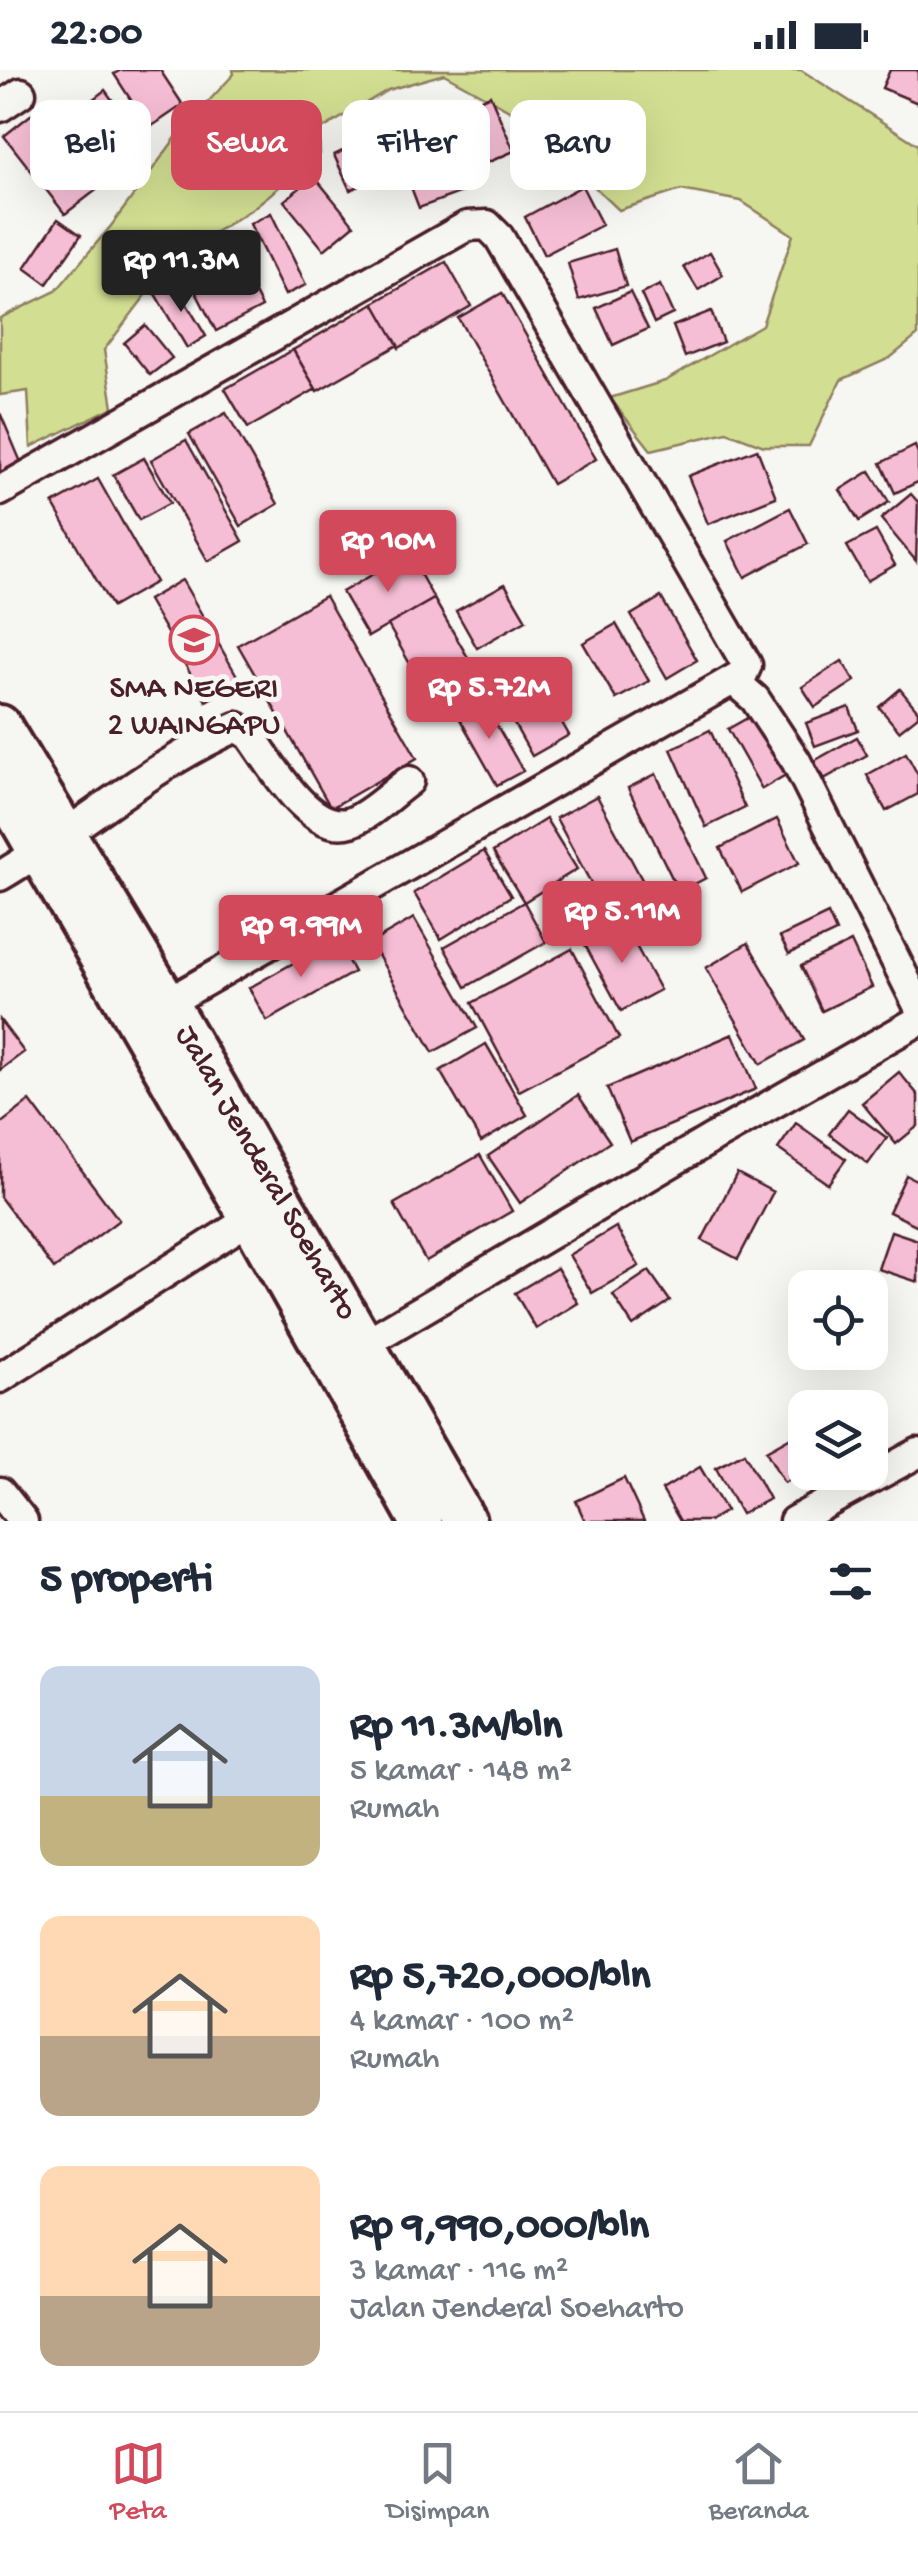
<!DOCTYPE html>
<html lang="id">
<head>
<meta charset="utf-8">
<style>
  :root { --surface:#fff; --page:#f2f2f3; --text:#1f2937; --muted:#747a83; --line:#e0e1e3; --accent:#d1495b }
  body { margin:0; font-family:"Gochi Hand",sans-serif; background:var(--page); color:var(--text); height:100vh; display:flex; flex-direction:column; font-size:38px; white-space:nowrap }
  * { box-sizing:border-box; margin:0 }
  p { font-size:32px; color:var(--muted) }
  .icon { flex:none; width:55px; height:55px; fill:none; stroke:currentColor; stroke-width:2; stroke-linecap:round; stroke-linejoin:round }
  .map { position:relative; height:1451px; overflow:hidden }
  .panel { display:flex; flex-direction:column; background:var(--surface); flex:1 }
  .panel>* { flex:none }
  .hud { position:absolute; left:30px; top:30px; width:860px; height:90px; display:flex; gap:20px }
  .fabs { position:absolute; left:788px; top:1200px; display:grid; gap:20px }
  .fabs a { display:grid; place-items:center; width:100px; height:100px; border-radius:20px; background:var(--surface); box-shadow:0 10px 40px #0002; font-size:50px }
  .price { position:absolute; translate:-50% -85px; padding:0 22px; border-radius:10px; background:var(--accent); color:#fff; font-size:32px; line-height:65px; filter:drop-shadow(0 2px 5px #0008) }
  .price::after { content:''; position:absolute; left:50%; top:60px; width:30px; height:22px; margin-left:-15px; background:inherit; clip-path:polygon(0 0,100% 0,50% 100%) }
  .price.current { background:#222; color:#fff }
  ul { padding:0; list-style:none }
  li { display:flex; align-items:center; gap:30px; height:250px; padding:0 40px }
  li span { display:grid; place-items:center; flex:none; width:280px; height:200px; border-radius:20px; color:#555 }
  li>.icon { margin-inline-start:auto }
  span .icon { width:120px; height:120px; fill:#fffc; stroke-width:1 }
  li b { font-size:42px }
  h2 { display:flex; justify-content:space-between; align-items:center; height:120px; padding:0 40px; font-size:42px }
  .chip { padding:0 35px; border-radius:20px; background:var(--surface); box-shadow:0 10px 40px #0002; font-size:35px; line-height:90px }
  .chip.current { background:var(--accent); color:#fff }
  .status { display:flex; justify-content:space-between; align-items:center; height:70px; padding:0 50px; background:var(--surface); direction:ltr }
  .status svg { height:28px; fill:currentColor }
  .dock { display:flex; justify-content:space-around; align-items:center; height:140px; border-top:2px solid var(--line); background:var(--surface); font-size:28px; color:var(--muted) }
  .dock a { display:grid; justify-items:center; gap:5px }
  .dock .current { color:var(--accent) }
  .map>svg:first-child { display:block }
</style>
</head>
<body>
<div class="status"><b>22:00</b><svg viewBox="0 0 49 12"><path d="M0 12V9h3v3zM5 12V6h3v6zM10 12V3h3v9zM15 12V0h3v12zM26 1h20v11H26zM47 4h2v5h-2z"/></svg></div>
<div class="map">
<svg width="918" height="1451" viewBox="0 0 918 1451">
  <rect width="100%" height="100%" fill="#f6f6f2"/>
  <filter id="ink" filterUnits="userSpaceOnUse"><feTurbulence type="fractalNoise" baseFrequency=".01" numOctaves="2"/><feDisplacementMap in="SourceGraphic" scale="20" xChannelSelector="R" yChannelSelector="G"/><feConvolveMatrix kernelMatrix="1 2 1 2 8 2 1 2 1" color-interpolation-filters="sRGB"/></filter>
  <g filter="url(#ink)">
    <polygon fill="#d2df92" stroke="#8e7f5e" stroke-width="2.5" points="233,0 801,0 918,75 918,265 890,288 841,310 809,376 764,376 727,362 651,380 610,328 665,311 762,255 793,165 741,131 681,120 619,140 520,46 444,4 388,20 319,61 320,84 252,139 175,187 104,280 113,337 31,377 28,321 0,325 0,248 56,221 111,156 180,62 234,4"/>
    <g fill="#f6bed4" stroke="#4a1f2b" stroke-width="2.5">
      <polygon points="121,0 160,0 183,35 149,58 114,4"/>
      <polygon points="890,0 918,0 918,33 882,18"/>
      <polygon points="105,20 137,64 112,83 79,40"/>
      <polygon points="490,25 514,81 466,102 441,47"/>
      <polygon points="421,38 436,80 400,92 385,51"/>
      <polygon points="37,40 99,118 65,144 4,66"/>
      <polygon points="372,67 389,103 350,120 334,85"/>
      <polygon points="449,88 462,122 419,138 406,104"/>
      <polygon points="314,106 354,155 324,180 284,131"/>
      <polygon points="582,116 602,155 544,185 525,147"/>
      <polygon points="271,143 306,215 285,225 250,154"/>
      <polygon points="58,149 81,165 47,214 25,198"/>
      <polygon points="229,173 262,237 216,261 183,197"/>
      <polygon points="615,179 626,216 579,230 568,193"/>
      <polygon points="710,182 723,205 698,220 684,197"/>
      <polygon points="446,192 471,236 399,278 374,233"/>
      <polygon points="174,213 206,266 187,278 155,224"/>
      <polygon points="660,215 673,244 654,253 641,224"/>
      <polygon points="630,222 648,259 613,275 596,238"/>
      <polygon points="502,223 596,389 552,414 458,248"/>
      <polygon points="374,233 398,275 317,321 293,280"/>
      <polygon points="711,241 723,272 685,287 673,256"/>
      <polygon points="145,255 172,288 150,305 124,273"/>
      <polygon points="293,280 316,319 248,358 225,319"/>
      <polygon points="226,343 278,434 241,456 189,364"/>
      <polygon points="1,345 23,397 0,407 0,346"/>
      <polygon points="186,370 243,471 208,491 151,390"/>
      <polygon points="915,376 918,383 918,412 895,423 881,393"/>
      <polygon points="757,379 776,427 708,454 688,406"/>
      <polygon points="144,388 170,433 139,450 113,405"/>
      <polygon points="870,401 889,432 859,451 840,420"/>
      <polygon points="98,409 156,512 112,537 53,434"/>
      <polygon points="911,424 918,432 916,491 881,449"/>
      <polygon points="790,438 808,474 745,507 727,471"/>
      <polygon points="876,461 895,495 867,511 847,476"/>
      <polygon points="409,484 434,529 368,567 342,522"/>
      <polygon points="182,510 240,611 206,631 148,530"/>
      <polygon points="505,514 526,550 477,578 456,541"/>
      <polygon points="325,526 417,688 331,738 238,575"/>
      <polygon points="661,527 697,590 667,608 631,545"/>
      <polygon points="434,529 470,591 423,617 388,555"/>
      <polygon points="616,554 649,611 616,629 583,573"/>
      <polygon points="842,591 855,611 815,637 802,617"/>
      <polygon points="531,598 569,665 532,686 494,618"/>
      <polygon points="900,619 918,641 918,646 899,661 879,637"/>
      <polygon points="481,628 523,701 497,715 456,642"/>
      <polygon points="849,637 858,660 815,676 806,653"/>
      <polygon points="760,641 794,700 762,719 728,659"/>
      <polygon points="710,660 745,738 706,757 671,679"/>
      <polygon points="857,667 867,685 824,709 814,691"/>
      <polygon points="906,683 918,705 918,724 886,741 867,705"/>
      <polygon points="656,704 706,808 679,822 628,718"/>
      <polygon points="597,726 647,819 606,841 556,748"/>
      <polygon points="546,749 577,799 524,832 493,782"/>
      <polygon points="777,749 799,793 742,822 720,778"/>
      <polygon points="484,781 511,826 441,869 414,823"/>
      <polygon points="524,832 546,872 466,917 444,877"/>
      <polygon points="828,844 836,862 789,884 780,867"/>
      <polygon points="414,848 477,958 433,982 371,873"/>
      <polygon points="623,852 660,920 621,941 584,873"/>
      <polygon points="336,869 354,902 267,951 249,918"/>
      <polygon points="851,872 872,917 822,941 801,896"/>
      <polygon points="748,873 804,970 761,994 706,898"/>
      <polygon points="572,879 619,968 519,1021 472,933"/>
      <polygon points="0,950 24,982 0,1000"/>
      <polygon points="733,964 756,1019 630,1072 607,1018"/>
      <polygon points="486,974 527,1045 481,1072 440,1001"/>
      <polygon points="899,1002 918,1025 918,1056 896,1074 862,1033"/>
      <polygon points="578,1025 610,1072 520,1133 488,1086"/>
      <polygon points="30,1031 119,1150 54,1199 0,1127 0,1054"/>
      <polygon points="848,1039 887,1068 868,1094 829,1064"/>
      <polygon points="796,1053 846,1089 828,1114 778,1079"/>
      <polygon points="480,1085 512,1141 426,1191 394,1134"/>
      <polygon points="737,1103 773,1122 738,1189 702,1170"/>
      <polygon points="906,1105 918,1111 918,1156 889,1142"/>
      <polygon points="616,1157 639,1196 592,1223 569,1185"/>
      <polygon points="891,1161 918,1170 918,1212 878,1199"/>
      <polygon points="557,1198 578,1233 536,1259 515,1223"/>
      <polygon points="649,1201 670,1231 633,1256 613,1225"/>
      <polygon points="800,1362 805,1372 805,1400 784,1413 766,1381"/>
      <polygon points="744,1383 769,1429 741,1444 716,1398"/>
      <polygon points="700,1397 726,1441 709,1451 680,1451 662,1420"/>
      <polygon points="624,1408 644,1451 585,1451 576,1431"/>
    </g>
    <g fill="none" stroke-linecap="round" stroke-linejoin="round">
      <g stroke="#4a1f2b" stroke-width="35">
        <g id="street">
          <polyline points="0,37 21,23"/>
          <polyline points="0,421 467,156 487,155 499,167 747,595 743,604 167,933"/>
          <polyline points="733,610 755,629 796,691 918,935"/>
          <path d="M0 806C80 759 151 695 237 657L250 665C271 693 309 765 351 752 371 745 392 723 409 711"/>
          <polyline points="364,1274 711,1069 918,951"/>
          <polyline points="0,1308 264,1140"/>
          <polyline points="0,1422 23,1451"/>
          <polyline points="794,1451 918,1383"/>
        </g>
      </g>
      <g stroke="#4a1f2b" stroke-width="48">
        <g id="secondary">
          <path id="s1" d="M0 656 167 933 465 1451"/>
          <polyline points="0,714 252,1150 421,1451"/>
        </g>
      </g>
      <use href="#street" stroke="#f6f6f2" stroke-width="28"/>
      <use href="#secondary" stroke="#f6f6f2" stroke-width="40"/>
    </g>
  </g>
  <defs>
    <g id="school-ring" transform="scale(2.5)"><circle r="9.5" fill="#f6f6f2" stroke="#d1495b" stroke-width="1.5"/><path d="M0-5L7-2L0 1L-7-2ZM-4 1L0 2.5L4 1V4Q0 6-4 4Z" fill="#d1495b"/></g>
  </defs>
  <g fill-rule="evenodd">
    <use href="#school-ring" x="194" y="570"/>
  </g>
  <g text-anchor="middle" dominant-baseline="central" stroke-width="10" stroke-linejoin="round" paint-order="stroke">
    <g font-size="32" fill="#4a1f2b" stroke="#f6f6f2">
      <text x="194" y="620">SMA NEGERI<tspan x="194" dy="37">2 WAINGAPU</tspan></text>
    </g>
    <g font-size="32" fill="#4a1f2b" stroke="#f6f6f2">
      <text stroke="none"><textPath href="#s1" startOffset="520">Jalan Jenderal Soeharto</textPath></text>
    </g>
  </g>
</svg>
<div class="fabs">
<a><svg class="icon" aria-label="locate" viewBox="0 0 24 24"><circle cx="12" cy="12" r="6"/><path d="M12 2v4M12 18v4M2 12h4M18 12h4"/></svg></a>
<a><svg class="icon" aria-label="layers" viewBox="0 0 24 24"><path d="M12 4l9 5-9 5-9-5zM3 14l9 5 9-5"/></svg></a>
</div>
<b class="price current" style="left:181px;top:245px">Rp 11.3M</b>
<b class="price" style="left:388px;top:525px">Rp 10M</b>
<b class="price" style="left:489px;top:672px">Rp 5.72M</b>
<b class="price" style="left:622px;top:896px">Rp 5.11M</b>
<b class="price" style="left:301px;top:910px">Rp 9.99M</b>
<div class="hud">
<a class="chip">Beli</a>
<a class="chip current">Sewa</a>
<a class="chip">Filter</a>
<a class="chip">Baru</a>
</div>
</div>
<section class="panel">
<h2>5 properti<svg class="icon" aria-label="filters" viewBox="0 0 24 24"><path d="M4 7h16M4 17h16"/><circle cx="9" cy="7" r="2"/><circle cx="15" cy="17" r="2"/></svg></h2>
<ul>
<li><span style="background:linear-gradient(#c9d6e8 65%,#c2b280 0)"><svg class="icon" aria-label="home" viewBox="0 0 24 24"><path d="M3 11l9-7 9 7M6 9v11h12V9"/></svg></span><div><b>Rp 11.3M/bln</b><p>5 kamar · 148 m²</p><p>Rumah</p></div></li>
<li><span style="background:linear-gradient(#ffd9b3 60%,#b9a48a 0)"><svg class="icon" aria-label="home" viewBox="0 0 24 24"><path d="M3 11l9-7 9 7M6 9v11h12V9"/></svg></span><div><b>Rp 5,720,000/bln</b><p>4 kamar · 100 m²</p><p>Rumah</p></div></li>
<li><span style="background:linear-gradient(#ffd9b3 65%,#b9a48a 0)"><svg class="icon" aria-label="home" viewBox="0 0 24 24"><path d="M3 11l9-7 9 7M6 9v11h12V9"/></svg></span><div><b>Rp 9,990,000/bln</b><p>3 kamar · 116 m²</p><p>Jalan Jenderal Soeharto</p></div></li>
</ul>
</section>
<nav class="dock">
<a class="current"><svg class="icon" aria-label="map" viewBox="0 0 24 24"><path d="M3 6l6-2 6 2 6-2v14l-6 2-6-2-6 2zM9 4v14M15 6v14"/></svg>Peta</a>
<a><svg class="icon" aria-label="saved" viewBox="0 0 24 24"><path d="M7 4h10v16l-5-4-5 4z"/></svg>Disimpan</a>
<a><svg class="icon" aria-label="home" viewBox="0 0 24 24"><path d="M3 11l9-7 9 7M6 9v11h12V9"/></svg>Beranda</a>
</nav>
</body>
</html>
